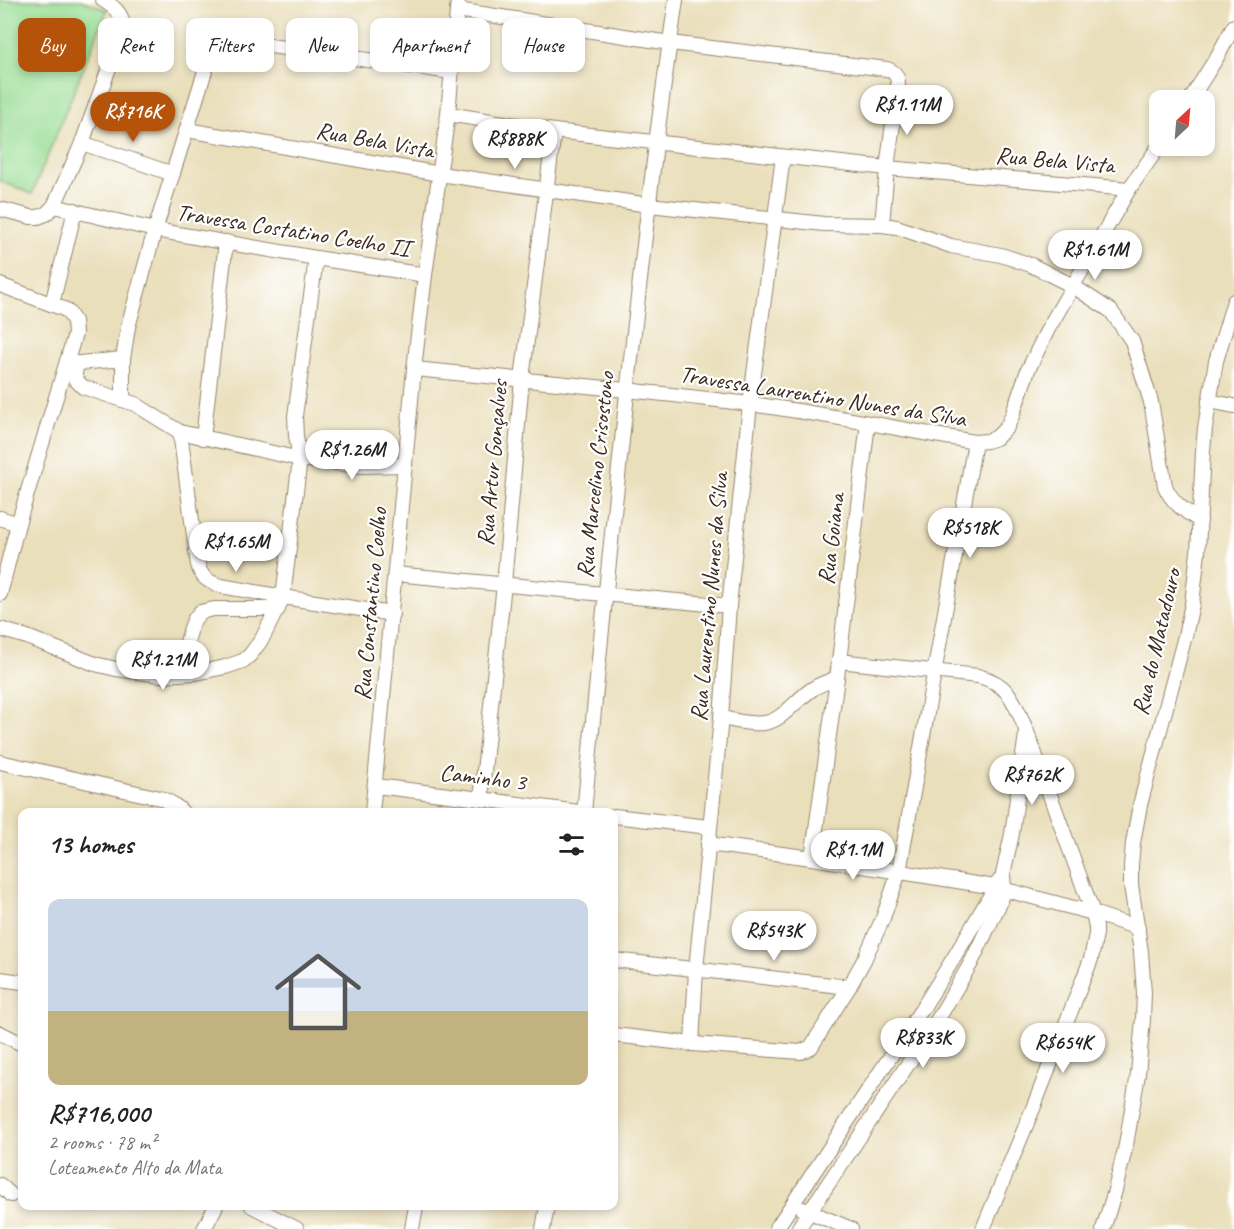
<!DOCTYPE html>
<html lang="en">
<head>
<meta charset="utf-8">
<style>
  :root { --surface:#fff; --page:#f2f2f2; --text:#222; --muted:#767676; --line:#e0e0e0; --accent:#b45309 }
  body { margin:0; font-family:Caveat,sans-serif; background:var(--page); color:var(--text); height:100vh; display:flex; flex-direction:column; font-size:22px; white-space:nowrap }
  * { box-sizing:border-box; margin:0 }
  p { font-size:20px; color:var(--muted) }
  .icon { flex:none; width:33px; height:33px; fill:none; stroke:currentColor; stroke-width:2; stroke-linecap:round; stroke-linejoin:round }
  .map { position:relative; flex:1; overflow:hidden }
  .side { position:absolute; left:18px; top:808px; width:600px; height:402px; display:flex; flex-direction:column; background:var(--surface); border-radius:12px; box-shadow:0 3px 9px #0003 }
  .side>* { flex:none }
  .top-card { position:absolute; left:18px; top:18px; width:600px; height:54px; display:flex; gap:12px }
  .needle { width:39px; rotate:26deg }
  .fabs { position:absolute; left:1149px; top:90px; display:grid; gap:12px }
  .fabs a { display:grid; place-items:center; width:66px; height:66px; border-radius:12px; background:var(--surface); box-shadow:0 3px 9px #0003; font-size:30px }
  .price { position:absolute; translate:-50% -51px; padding:0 14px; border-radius:21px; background:#fff; color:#222; font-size:20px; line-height:39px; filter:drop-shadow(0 2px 3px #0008) }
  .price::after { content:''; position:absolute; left:50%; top:36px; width:18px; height:14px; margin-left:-9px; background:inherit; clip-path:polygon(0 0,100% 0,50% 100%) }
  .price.on { background:var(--accent); color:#fff }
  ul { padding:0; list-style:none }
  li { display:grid; align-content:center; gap:12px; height:318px; padding:0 30px }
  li+li { border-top:2px solid var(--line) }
  li span { display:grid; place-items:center; height:186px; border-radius:12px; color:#555 }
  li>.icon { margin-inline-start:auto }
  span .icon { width:108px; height:108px; fill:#fffc; stroke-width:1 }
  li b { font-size:26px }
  h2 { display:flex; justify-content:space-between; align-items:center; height:72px; padding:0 30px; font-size:26px }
  .tag { padding:0 21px; border-radius:12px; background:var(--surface); box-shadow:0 3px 9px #0003; font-size:21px; line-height:54px }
  .tag.on { background:var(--accent); color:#fff }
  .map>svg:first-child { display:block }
</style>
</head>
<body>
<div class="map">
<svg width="1234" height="1229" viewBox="0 0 1234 1229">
  <rect width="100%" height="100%" fill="#fff"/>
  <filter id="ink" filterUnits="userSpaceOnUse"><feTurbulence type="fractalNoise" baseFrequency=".0167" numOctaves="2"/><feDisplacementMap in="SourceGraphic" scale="12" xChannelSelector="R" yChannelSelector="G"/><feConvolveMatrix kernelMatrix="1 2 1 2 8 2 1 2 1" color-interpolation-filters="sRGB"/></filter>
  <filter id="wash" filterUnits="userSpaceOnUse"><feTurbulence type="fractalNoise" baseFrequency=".008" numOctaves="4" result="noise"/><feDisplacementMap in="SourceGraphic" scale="24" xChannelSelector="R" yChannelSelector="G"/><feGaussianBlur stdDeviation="1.35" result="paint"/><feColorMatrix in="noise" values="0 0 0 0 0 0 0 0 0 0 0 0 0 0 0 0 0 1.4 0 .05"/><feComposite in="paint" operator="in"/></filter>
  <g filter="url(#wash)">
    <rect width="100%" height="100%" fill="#eadfbb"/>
    <polygon fill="#9bde96" stroke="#6b845a" stroke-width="1.5" points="0,0 81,0 107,10 32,194 0,181"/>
  </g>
  <g filter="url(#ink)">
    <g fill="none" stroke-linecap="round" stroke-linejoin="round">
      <g stroke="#92846c" stroke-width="16">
        <g id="street">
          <path d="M457 10 670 43 887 69C896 72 898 77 898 86L887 168 882 225"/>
          <polyline points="1190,100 1217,57 1234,26"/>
          <polyline points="448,114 554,131 887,168 1129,189"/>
          <path d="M187 130 440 174 649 205 824 224 882 225 897 227 951 246 1001 255 1031 265 1073 286 1111 311 1132 341 1151 402 1165 486C1172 503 1185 511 1200 521"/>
          <polyline points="82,143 173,174"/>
          <polyline points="54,206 155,230 316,258 425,275"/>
          <path d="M0 209 31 217H38L46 214 54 206 82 143 122 32C125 16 116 8 103 0"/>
          <polyline points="0,285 64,309 68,312 74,321 75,334 18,524 0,594"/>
          <polyline points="52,304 75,210"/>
          <polyline points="77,363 75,374 75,379 83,387 135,404 180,432 300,459 362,466 405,465"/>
          <polyline points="69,364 123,359"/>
          <path d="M414 369C526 380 639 390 750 404 825 414 900 429 975 442L987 441 996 438 1007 427 1012 416 1028 370 1048 329 1129 189 1160 145"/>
          <path d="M123 400V359L128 327 155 230 211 52C218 42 225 41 236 41L451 72"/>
          <polyline points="1209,401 1234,406"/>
          <path d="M180 432 198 565C201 578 209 582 221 586L283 597 392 614"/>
          <polyline points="203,438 226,242"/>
          <polyline points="0,518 18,524"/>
          <polyline points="395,574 729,606"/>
          <polyline points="0,629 27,637 95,664 116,669 161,675 178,674 196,673 225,667 243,661 250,655 262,639 283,597 300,459 296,436 295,416 316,258"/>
          <path d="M839 661 978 676C1011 684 1015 704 1027 732L1093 913 1096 927V934L1091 959 1034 1106 983 1229"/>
          <polyline points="178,674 191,628 194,620 200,612 214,609 278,609"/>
          <path d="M721 718C734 720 750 725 764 723 782 721 796 700 811 690 819 684 828 682 837 678"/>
          <path d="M0 762 160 798C169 802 177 805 183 813"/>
          <polyline points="376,786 481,799 586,813"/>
          <polyline points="481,799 504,584 522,379 554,131"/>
          <polyline points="372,813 414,369 425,275 448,114 458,0"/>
          <path d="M584 813C605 590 629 367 656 144 662 96 669 48 676 0"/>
          <polyline points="614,816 709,827"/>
          <polyline points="708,844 812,858 995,887 1093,913 1138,928"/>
          <polyline points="812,858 837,678 868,423"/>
          <polyline points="614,960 849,987"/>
          <polyline points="0,979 22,982"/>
          <polyline points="0,1033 22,1044"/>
          <polyline points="614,1035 692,1044 801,1052 811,1047 849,987 864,960 883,918 899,872 975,442"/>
          <polyline points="692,1044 696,969 721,718 729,606 750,404 783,157"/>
          <polyline points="0,1185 11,1195"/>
          <polyline points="252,1206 297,1229"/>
          <polyline points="803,1209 851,1229"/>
          <polyline points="204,1229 216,1206"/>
          <polyline points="412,1229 416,1206"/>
          <polyline points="543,1229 547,1206"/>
          <polyline points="776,1229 922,1009 955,956 999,881"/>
          <polyline points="798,1229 938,1019 971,963 997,909 1001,901 1004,889 1003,874 1012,834 1026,734"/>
          <polyline points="1103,1229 1114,1194 1126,1145 1138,1074 1143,1019 1144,993 1141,952 1131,885 1131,865 1133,843 1140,805 1185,636 1192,604 1198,552 1203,451 1205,428 1216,361 1234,301"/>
        </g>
      </g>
      <use href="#street" stroke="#fff" stroke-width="14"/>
    </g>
  </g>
  <g text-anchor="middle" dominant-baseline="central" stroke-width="4.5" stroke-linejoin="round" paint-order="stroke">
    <g font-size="24" fill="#3b2a1e" stroke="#fff">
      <text transform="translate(375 140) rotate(10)">Rua Bela Vista</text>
      <text transform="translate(1055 160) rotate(5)">Rua Bela Vista</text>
      <text transform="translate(293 230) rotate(9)">Travessa Costatino Coelho II</text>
      <text transform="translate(823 396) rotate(9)">Travessa Laurentino Nunes da Silva</text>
      <text transform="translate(492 463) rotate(-85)">Rua Artur Gonçalves</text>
      <text transform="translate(595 475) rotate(-84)">Rua Marcelino Crisostono</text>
      <text transform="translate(831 539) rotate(-83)">Rua Goiana</text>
      <text transform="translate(709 597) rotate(-85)">Rua Laurentino Nunes da Silva</text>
      <text transform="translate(370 604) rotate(-85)">Rua Constantino Coelho</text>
      <text transform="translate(1156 642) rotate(-77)">Rua do Matadouro</text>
      <text transform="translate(483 777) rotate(7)">Caminho 3</text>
    </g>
  </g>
</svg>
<div class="fabs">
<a><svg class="needle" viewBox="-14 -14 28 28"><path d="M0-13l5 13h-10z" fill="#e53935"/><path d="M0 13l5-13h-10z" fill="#767676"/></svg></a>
</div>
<b class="price" style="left:907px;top:136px">R$1.11M</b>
<b class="price on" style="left:133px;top:143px">R$716K</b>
<b class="price" style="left:515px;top:170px">R$888K</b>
<b class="price" style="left:1095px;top:281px">R$1.61M</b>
<b class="price" style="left:352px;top:481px">R$1.26M</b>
<b class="price" style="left:970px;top:559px">R$518K</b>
<b class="price" style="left:236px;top:573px">R$1.65M</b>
<b class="price" style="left:163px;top:691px">R$1.21M</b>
<b class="price" style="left:1032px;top:806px">R$762K</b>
<b class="price" style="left:853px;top:881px">R$1.1M</b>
<b class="price" style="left:774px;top:962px">R$543K</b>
<b class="price" style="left:923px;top:1069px">R$833K</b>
<b class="price" style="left:1063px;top:1074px">R$654K</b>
<div class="top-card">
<a class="tag on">Buy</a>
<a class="tag">Rent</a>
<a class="tag">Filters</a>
<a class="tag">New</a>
<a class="tag">Apartment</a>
<a class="tag">House</a>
</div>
<section class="side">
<h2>13 homes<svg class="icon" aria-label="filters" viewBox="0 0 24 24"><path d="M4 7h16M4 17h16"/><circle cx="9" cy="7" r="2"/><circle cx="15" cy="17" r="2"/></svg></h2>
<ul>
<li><span style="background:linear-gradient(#c9d6e8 60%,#c2b280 0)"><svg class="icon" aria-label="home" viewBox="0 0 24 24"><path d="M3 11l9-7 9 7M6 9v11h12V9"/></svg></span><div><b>R$716,000</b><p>2 rooms · 78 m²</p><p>Loteamento Alto da Mata</p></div></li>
</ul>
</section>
</div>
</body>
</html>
